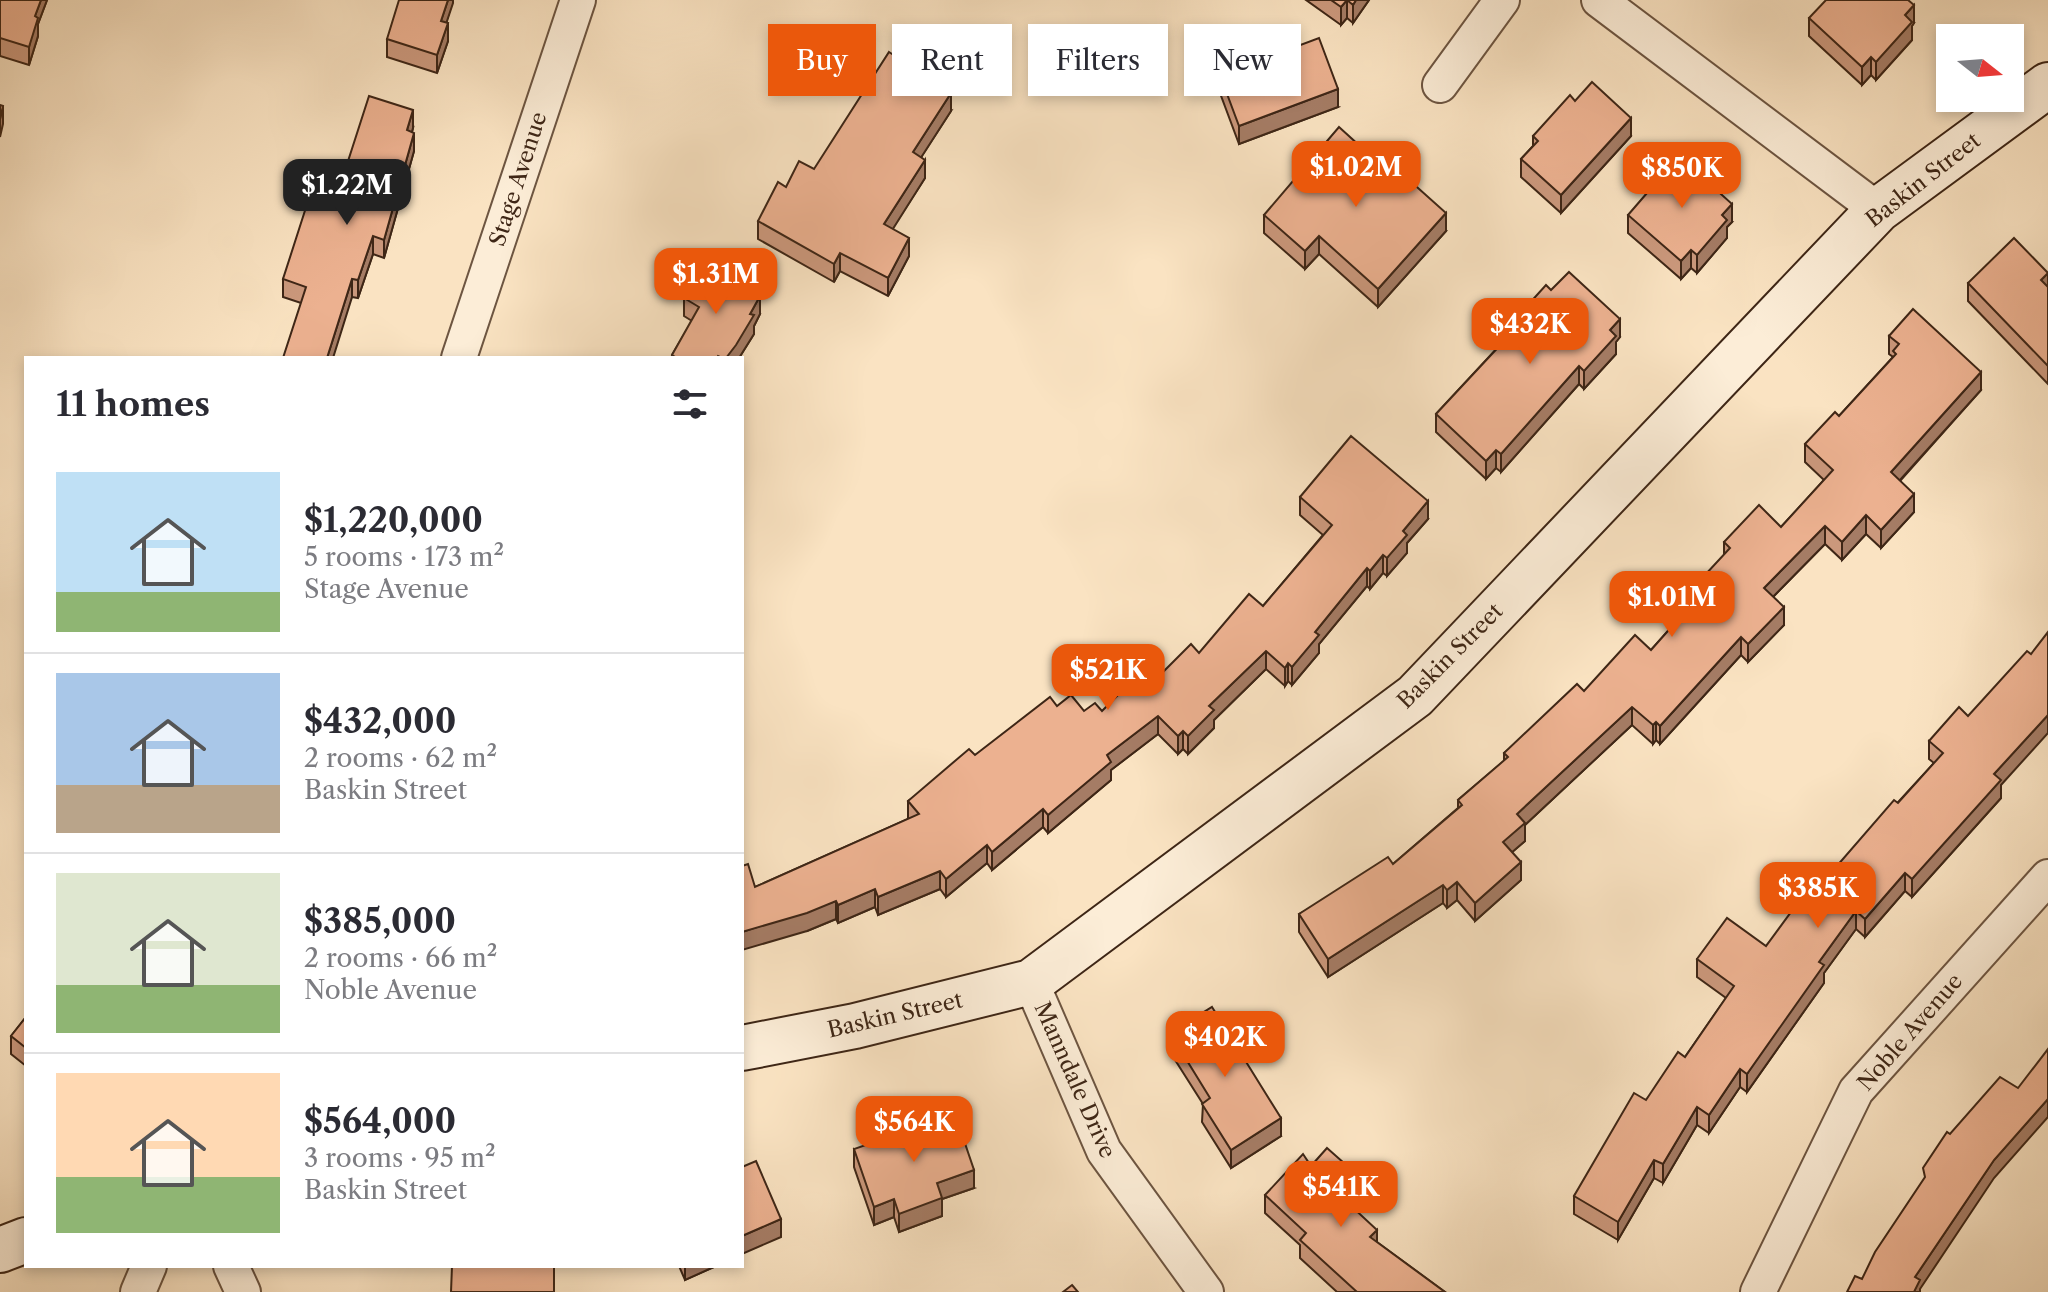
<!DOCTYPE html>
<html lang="en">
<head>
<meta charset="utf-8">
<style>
  :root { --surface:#fff; --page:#f2f2f3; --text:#2b2b33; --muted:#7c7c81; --line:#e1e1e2; --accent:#ea580c }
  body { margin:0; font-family:"Libre Caslon Text",serif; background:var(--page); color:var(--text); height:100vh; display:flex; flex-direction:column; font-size:30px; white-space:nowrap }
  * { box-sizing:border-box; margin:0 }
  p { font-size:26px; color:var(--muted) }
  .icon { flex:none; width:44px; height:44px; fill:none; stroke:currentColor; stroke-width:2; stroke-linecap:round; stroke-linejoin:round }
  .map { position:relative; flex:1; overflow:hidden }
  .drawer { position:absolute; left:24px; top:356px; width:720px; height:912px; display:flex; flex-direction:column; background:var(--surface); border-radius:0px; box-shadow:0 4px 12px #0003 }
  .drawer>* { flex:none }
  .banner { position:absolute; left:768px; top:24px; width:760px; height:72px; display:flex; gap:16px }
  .needle { width:52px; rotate:107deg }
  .controls { position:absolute; left:1936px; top:24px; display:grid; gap:16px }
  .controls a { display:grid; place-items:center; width:88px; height:88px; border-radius:0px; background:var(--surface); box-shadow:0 4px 12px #0003; font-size:40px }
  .price { position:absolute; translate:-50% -68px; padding:0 18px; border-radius:16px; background:var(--accent); color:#fff; font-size:26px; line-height:52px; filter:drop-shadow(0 2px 4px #0008) }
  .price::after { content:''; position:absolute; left:50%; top:48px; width:24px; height:18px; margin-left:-12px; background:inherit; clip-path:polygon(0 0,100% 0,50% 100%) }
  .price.selected { background:#222; color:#fff }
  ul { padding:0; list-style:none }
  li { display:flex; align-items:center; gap:24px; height:200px; padding:0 32px }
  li+li { border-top:2px solid var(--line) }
  li span { display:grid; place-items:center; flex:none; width:224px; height:160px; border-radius:0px; color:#555 }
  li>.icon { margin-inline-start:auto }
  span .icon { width:96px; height:96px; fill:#fffc; stroke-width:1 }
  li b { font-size:34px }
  h2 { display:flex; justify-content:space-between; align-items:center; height:96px; padding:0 32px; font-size:34px }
  .chip { padding:0 28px; border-radius:0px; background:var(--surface); box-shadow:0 4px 12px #0003; font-size:28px; line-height:72px }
  .chip.selected { background:var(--accent); color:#fff }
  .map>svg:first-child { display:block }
</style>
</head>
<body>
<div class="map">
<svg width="2048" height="1292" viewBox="0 0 2048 1292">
  <rect width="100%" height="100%" fill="#fae3c2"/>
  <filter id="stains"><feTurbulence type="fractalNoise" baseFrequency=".0025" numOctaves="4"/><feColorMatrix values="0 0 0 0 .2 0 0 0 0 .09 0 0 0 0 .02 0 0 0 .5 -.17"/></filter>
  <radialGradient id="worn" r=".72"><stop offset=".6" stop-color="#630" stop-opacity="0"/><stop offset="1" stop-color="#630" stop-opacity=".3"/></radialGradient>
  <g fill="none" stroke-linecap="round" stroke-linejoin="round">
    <g stroke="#6d5541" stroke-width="38">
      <g id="street">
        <polyline points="1599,0 1878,210"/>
        <polyline points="1440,85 1502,0"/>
        <polyline points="459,358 578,0"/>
        <polyline points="1031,982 1104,1151 1206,1292"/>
        <polyline points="231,1266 243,1292"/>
        <polyline points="138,1292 149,1266"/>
        <polyline points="1758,1292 1856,1091 2048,877"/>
      </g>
    </g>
    <g stroke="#3e2616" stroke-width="48">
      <g id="secondary">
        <polyline points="742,1048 855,1026 1031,982 1415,696 1878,210 2048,85"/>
        <polyline points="0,1250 26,1240"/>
      </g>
    </g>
    <use href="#street" stroke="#fcedd7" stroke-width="34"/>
    <use href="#secondary" stroke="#fcedd7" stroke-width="44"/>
  </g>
  <g fill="#cb987c" stroke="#3e2616" stroke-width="2">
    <polygon points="0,0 47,0 38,24 38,36 29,65 0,56"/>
    <polygon points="453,0 446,23 448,41 437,73 387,57 387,39"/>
    <polygon points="1306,0 1369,0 1353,23 1347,18 1341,25"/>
    <polygon points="1809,18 1914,23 1912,26 1912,40 1876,80 1871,75 1862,85 1809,36"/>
    <polygon points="1220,75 1338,107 1239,144 1220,93"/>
    <polygon points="1575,101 1631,136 1561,213 1521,177 1521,159 1533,146 1533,136"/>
    <polygon points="951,111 921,157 925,178 892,229 909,256 888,296 840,271 834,282 758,239 758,221 814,169"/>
    <polygon points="413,128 412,132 414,151 384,258 373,254 358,298 352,297 301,303 283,297 283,279 340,186"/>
    <polygon points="1264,215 1446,231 1378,307 1319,254 1305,269 1264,233"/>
    <polygon points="1628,215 1732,222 1727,227 1727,238 1697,273 1691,268 1681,279 1628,233"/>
    <polygon points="2048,273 2048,384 1968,301 1968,283"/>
    <polygon points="1551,290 1620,337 1616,342 1616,354 1584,389 1579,384 1501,472 1496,468 1486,479 1436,432 1436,414 1527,316 1527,306"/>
    <polygon points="684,298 760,314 754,326 754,334 739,358 672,358 672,355 692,321 684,316"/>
    <polygon points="1889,336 1981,390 1900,481 1914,512 1881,548 1866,534 1842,560 1825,544 1773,597 1784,625 1748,662 1741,655 1660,744 1656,740 1653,744 1632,725 1525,825 1525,841 1512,852 1521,880 1475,921 1457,900 1447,908 1443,903 1328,977 1299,932 1299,914 1393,864 1458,808 1458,800 1504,761 1504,753 1584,691 1651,650 1692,604 1692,589 1724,556 1724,542 1781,527 1824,480 1805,462 1805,444 1839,416 1893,357 1889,354"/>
    <polygon points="1300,497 1428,519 1407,543 1407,553 1387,576 1383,573 1370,589 1367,586 1319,644 1319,653 1292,685 1288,681 1285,686 1266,669 1214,720 1214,728 1188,754 1183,749 1178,754 1158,734 1111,770 1111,780 1048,833 1043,827 992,870 987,863 946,897 940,889 878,915 875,907 838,923 836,919 807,931 755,887 908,819 908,801 975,755 1057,706 1084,711 1102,711 1199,653 1263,606 1323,535 1300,515"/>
    <polygon points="1929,741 2001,785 2001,798 1912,897 1905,891 1865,937 1856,929 1824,973 1824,983 1747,1092 1740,1087 1709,1133 1697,1125 1663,1183 1654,1178 1618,1240 1574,1214 1574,1196 1646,1100 1685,1057 1726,998 1697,977 1697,959 1766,946 1934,763 1929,759"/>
    <polygon points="26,1017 26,1066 11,1054 11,1036"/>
    <polygon points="1170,1033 1281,1136 1231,1168 1202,1122 1203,1104 1170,1052"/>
    <polygon points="854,1149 974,1188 942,1199 942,1216 899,1232 894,1217 874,1225 854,1167"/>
    <polygon points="1311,1166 1353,1189 1344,1199 1377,1242 1445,1292 1337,1292 1300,1258 1300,1245 1265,1213 1265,1195"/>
    <polygon points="679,1266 716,1266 685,1280"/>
  </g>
  <g fill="#a57c65" stroke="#3e2616" stroke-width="2">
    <polygon points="41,0 47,0 38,24 38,36 29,65 29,47 35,16"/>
    <polygon points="448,0 453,0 453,3 441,39 441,21"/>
    <polygon points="1347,0 1347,18 1341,25 1341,7"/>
    <polygon points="1356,0 1369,0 1353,23 1353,5"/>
    <polygon points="1914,5 1914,23 1912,26 1912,40 1876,80 1876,62 1905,15"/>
    <polygon points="448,23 448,41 437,73 437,55"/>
    <polygon points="1871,57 1871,75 1862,85 1862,67"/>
    <polygon points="1338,89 1338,107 1239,144 1239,126"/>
    <polygon points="951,93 951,111 913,170 913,152"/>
    <polygon points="3,106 3,124 0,137 0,119"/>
    <polygon points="413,110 413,128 407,148 407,130"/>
    <polygon points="1631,118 1631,136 1561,213 1561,195"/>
    <polygon points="414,133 414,151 384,258 384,240"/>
    <polygon points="925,160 925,178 884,243 884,224"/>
    <polygon points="1732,204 1732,222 1727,227 1727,238 1697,273 1697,255 1722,215"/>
    <polygon points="1446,213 1446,231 1378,307 1378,289"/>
    <polygon points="373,236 373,254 358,298 358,280"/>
    <polygon points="1319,236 1319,254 1305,269 1305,251"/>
    <polygon points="909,238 909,256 888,296 888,278"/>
    <polygon points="1691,250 1691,268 1681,279 1681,261"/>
    <polygon points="840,253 840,271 834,282 834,264"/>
    <polygon points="2048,273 2048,291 2041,280"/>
    <polygon points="352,279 352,297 333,358 327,358"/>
    <polygon points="760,296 760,314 754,326 754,334 739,358 726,358"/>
    <polygon points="1620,319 1620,337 1616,342 1616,354 1584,389 1584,371 1610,330"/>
    <polygon points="1579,366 1579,384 1501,472 1501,454"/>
    <polygon points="1981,372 1981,390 1891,490 1891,472"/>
    <polygon points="1496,450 1496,468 1486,479 1486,461"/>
    <polygon points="1914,494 1914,512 1881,548 1881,530"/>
    <polygon points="1428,501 1428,519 1407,543 1407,553 1387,576 1387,558 1403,531"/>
    <polygon points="1866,515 1866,534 1842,560 1842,542"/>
    <polygon points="1825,526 1825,544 1764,606 1764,588"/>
    <polygon points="1383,555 1383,573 1370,589 1370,571"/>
    <polygon points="1367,568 1367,586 1319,644 1319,653 1292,685 1292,667 1315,632"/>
    <polygon points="1784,607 1784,625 1748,662 1748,644"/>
    <polygon points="1741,637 1741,655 1660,744 1660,726"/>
    <polygon points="1266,651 1266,669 1214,720 1214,728 1188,754 1188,736 1209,706"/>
    <polygon points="1288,663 1288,681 1285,686 1285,668"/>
    <polygon points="1632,707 1632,725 1525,825 1525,841 1503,860 1503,842 1517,814"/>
    <polygon points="2048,715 2048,733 2001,785 2001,798 1912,897 1912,879 1994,774"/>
    <polygon points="1158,716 1158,734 1111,770 1111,780 1048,833 1048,815 1107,755"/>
    <polygon points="1656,722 1656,740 1653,744 1653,725"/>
    <polygon points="1183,731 1183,749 1178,754 1178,736"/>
    <polygon points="1043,809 1043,827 992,870 992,852"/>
    <polygon points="987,845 987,863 946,897 946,879"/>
    <polygon points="1521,862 1521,880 1475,921 1475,903"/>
    <polygon points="940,871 940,889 878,915 878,897"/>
    <polygon points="1905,873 1905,891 1865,937 1865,919"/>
    <polygon points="1457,882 1457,900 1447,908 1447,890"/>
    <polygon points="1443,885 1443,903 1328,977 1328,959"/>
    <polygon points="875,889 875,907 838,923 838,905"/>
    <polygon points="836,901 836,919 807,931 742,950 742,932"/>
    <polygon points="1856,911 1856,929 1824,973 1824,983 1747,1092 1747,1074 1819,962"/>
    <polygon points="1740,1069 1740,1087 1709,1133 1709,1115"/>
    <polygon points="2048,1099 2048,1117 1994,1178 1920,1289 1920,1292 1914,1292 1915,1277 1994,1160"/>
    <polygon points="1697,1107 1697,1125 1663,1183 1663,1164"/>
    <polygon points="1281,1118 1281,1136 1231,1168 1231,1150"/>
    <polygon points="1654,1160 1654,1178 1618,1240 1618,1222"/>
    <polygon points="974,1170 974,1188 942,1199 942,1216 899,1232 899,1214 937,1183"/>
    <polygon points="1353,1171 1353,1189 1335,1209 1335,1191"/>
    <polygon points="894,1199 894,1217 874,1225 874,1207"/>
    <polygon points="781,1219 781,1237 742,1254 742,1236"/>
    <polygon points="1377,1230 1377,1248 1370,1237"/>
    <polygon points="685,1266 716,1266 685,1280"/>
  </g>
  <g fill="#ecb190" stroke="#3e2616" stroke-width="2">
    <polygon points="0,0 41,0 35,16 38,18 29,47 0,38"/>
    <polygon points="399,0 448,0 441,21 448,23 437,55 387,39"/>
    <polygon points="1331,0 1356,0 1353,5 1347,0 1341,7"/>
    <polygon points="1826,0 1908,0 1914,5 1905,15 1912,22 1876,62 1871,57 1862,67 1809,18"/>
    <polygon points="1319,38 1338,89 1239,126 1220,75"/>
    <polygon points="889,52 951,93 913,152 925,160 884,224 909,238 888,278 840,253 834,264 758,221 778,182 786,187 799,161 814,169"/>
    <polygon points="1592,82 1631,118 1561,195 1521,159 1538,141 1533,136 1570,95 1575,101"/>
    <polygon points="369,96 413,110 407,130 414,133 384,240 373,236 358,280 352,279 327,358 283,358 306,287 283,279 310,195 331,202 337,185 340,186"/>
    <polygon points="0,105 3,106 0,119"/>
    <polygon points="1339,127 1394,177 1399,171 1446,213 1378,289 1319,236 1305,251 1264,215"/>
    <polygon points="1679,156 1732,204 1722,215 1727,220 1697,255 1691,250 1681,261 1628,215"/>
    <polygon points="2014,238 2048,273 2041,280 2048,287 2048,366 1968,283"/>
    <polygon points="703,264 760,296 750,314 754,315 736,345 726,358 722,358 718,356 717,358 677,358 672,355 699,307 684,298"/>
    <polygon points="1569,272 1620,319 1610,330 1616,336 1584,371 1579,366 1501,454 1496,450 1486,461 1436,414 1532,311 1527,306 1546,285 1551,290"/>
    <polygon points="1913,309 1981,372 1891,472 1914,494 1881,530 1866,515 1842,542 1825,526 1764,588 1784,607 1748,644 1741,637 1660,726 1656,722 1653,725 1632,707 1517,814 1525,823 1503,842 1521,862 1475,903 1457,882 1447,890 1443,885 1328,959 1299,914 1388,857 1393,864 1462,805 1458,800 1508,757 1504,753 1577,684 1584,691 1635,635 1651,650 1699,596 1692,589 1730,548 1724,542 1759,505 1781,527 1833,470 1805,444 1835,412 1839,416 1896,354 1893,351 1899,344 1889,336"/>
    <polygon points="1351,436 1428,501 1403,531 1407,535 1387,558 1383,555 1370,571 1367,568 1315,632 1319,635 1292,667 1288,663 1285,668 1266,651 1209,706 1214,710 1188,736 1183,731 1178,736 1158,716 1107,755 1111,762 1048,815 1043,809 992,852 987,845 946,879 940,871 878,897 875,889 838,905 836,901 807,913 742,932 742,866 748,864 755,887 919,814 908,801 969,749 975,755 1050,697 1057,706 1071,695 1084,711 1095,703 1102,711 1147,666 1158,677 1191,644 1199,653 1249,594 1263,606 1332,525 1300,497"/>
    <polygon points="2048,632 2048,715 1994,774 2001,780 1912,879 1905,873 1865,919 1856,911 1819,962 1824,965 1747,1074 1740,1069 1709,1115 1697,1107 1663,1164 1654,1160 1618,1222 1574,1196 1634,1093 1646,1100 1678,1052 1685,1057 1734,986 1697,959 1727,918 1766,946 1805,893 1810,897 1894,800 1898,803 1943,753 1929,741 1959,707 1968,716 2027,651 2031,654"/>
    <polygon points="1212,1007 1281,1118 1231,1150 1202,1104 1210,1098 1170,1033"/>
    <polygon points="26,1017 26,1048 11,1036"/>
    <polygon points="2048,1049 2048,1099 1994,1160 1915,1277 1920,1280 1914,1292 1847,1292 1855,1276 1862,1279 1875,1252 1925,1177 1923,1168 1947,1132 1950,1134 2000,1077 2018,1088"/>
    <polygon points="955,1114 974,1170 937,1183 942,1198 899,1214 894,1199 874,1207 854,1149"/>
    <polygon points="1327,1148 1353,1171 1335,1191 1377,1230 1370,1237 1445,1292 1357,1292 1300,1240 1306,1233 1265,1195 1303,1154 1311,1166"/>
    <polygon points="756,1161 781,1219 742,1236 742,1167"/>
    <polygon points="452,1266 554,1266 554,1292 451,1292"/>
    <polygon points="1072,1285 1078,1292 1063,1292"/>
  </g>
  <g text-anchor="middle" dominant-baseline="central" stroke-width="7" stroke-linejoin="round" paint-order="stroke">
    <g font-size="22" fill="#3e2616" stroke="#fcedd7">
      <text transform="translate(518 179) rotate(-72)">Stage Avenue</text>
      <text transform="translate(1923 180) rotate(-38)">Baskin Street</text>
      <text transform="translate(1450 656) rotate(-45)">Baskin Street</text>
      <text transform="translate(895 1015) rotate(-13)">Baskin Street</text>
      <text transform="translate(1910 1032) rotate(-49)">Noble Avenue</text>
      <text transform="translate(1075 1080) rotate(66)">Manndale Drive</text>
    </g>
  </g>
  <rect width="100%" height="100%" filter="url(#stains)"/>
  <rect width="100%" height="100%" fill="url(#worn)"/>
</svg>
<div class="controls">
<a><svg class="needle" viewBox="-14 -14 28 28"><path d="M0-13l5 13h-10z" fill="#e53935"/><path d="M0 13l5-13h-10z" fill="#7c7c81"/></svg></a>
</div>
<b class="price" style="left:1356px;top:209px">$1.02M</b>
<b class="price" style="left:1682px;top:210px">$850K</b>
<b class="price selected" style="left:347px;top:227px">$1.22M</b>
<b class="price" style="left:716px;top:316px">$1.31M</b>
<b class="price" style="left:1530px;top:366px">$432K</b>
<b class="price" style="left:1672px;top:639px">$1.01M</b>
<b class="price" style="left:1108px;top:712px">$521K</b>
<b class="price" style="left:1818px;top:930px">$385K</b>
<b class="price" style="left:1225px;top:1079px">$402K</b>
<b class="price" style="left:914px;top:1164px">$564K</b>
<b class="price" style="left:1341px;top:1229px">$541K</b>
<div class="banner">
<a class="chip selected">Buy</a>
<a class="chip">Rent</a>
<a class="chip">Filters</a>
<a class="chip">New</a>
</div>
<section class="drawer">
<h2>11 homes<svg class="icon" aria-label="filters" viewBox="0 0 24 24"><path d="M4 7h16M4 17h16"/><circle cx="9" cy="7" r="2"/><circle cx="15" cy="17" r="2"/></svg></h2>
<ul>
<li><span style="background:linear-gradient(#bfe0f5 75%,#8fb573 0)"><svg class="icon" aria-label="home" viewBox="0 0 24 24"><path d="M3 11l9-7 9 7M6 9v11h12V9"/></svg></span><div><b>$1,220,000</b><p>5 rooms · 173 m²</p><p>Stage Avenue</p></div></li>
<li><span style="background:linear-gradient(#a9c7e8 70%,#b9a48a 0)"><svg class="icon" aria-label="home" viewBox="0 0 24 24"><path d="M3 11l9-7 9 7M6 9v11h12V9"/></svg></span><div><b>$432,000</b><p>2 rooms · 62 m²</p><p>Baskin Street</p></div></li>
<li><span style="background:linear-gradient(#dfe7d0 70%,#8fb573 0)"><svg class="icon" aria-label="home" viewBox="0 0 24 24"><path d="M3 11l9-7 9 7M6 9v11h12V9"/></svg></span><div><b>$385,000</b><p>2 rooms · 66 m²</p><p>Noble Avenue</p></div></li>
<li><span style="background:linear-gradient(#ffd9b3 65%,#8fb573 0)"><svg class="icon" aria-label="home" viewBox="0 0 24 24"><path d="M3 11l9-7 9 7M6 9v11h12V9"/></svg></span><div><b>$564,000</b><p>3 rooms · 95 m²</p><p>Baskin Street</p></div></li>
</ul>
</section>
</div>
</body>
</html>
